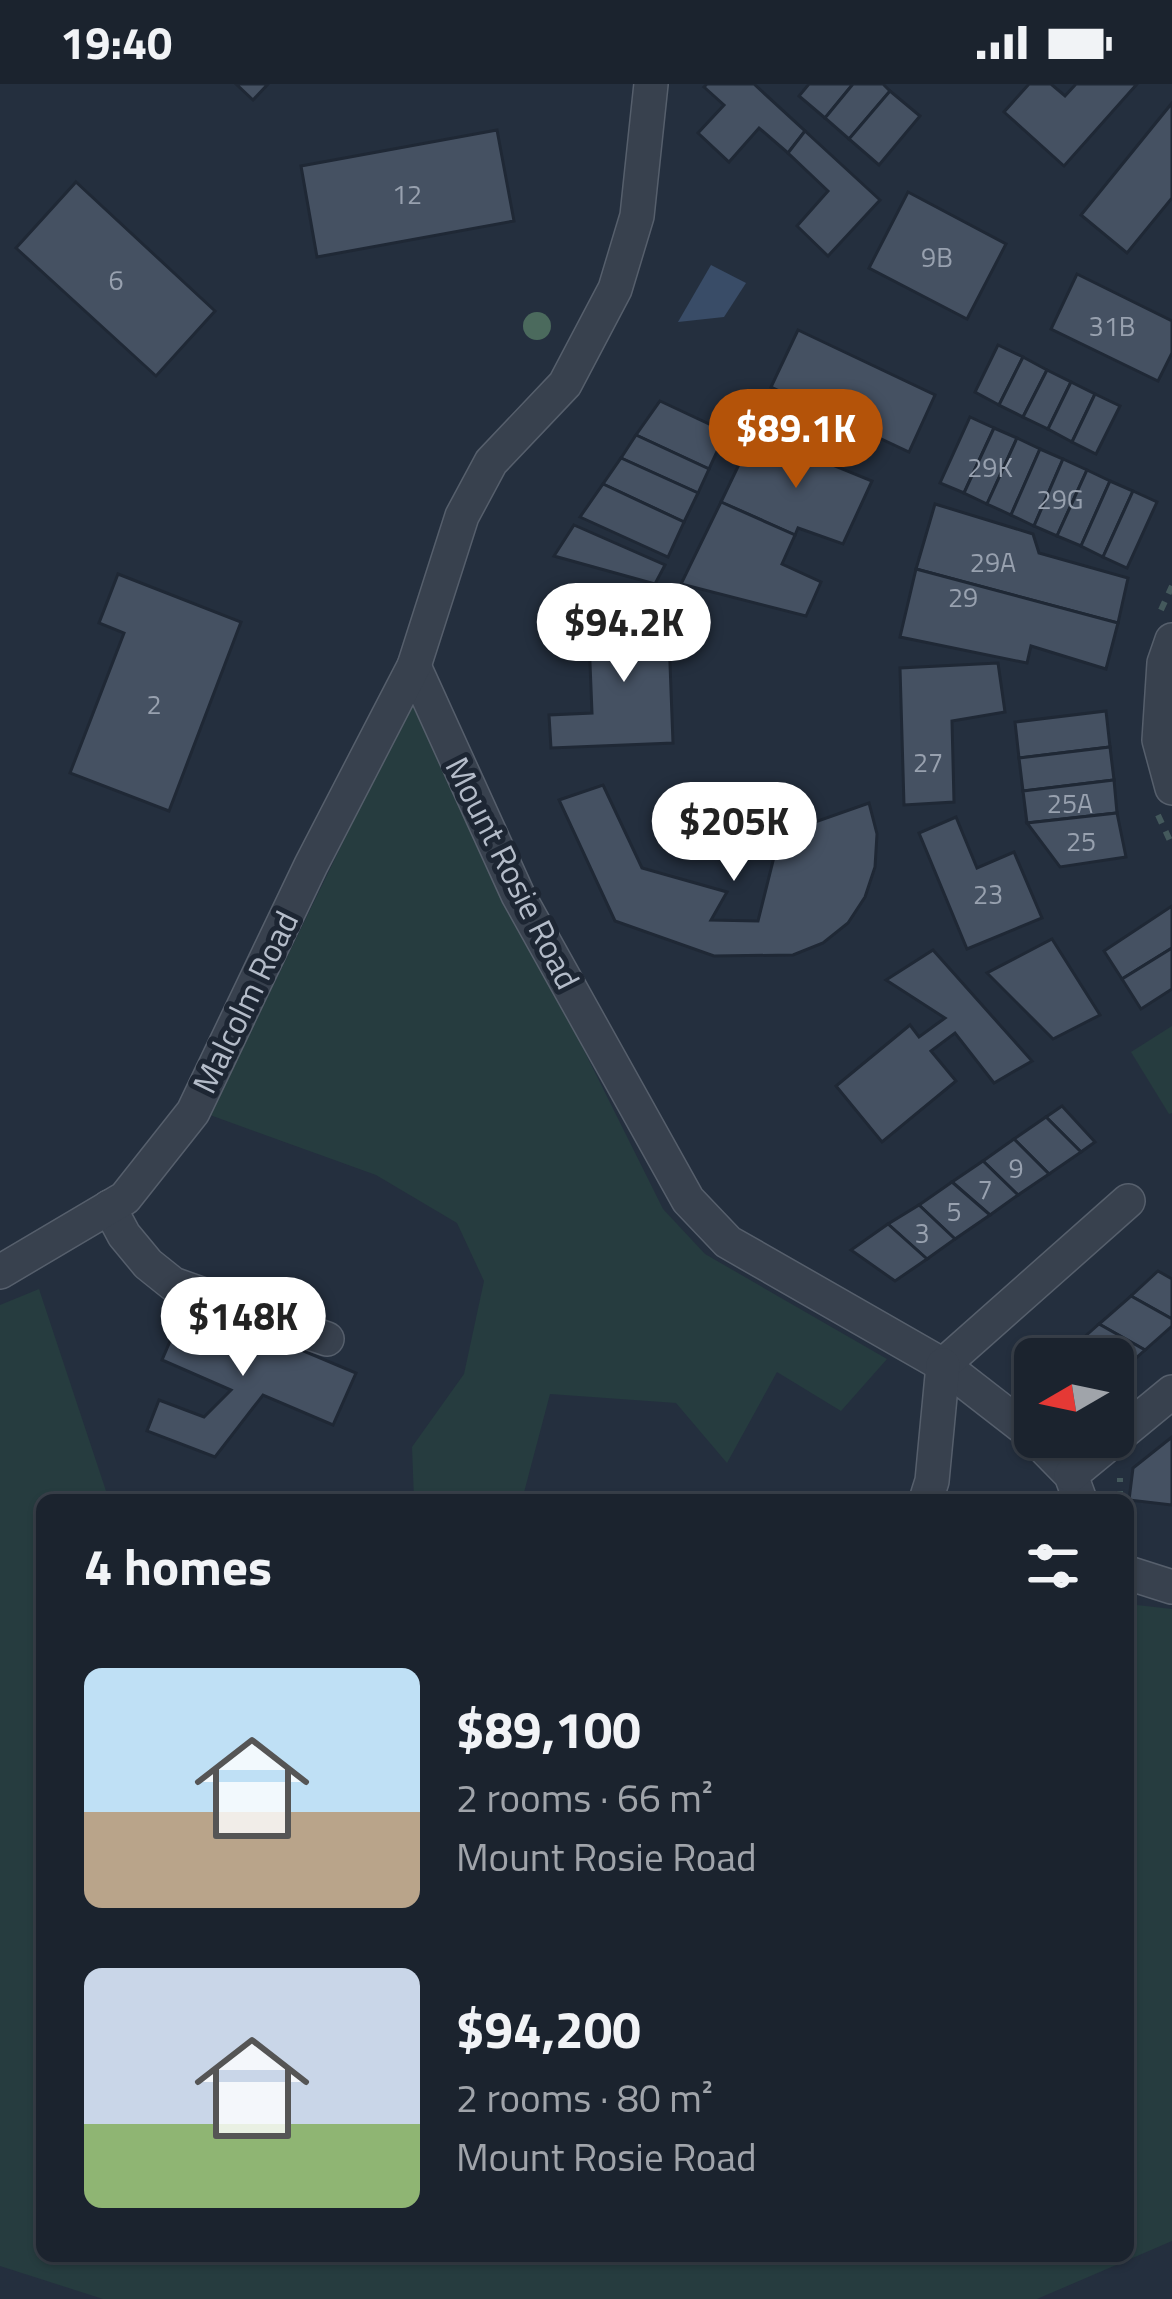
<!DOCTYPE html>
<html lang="en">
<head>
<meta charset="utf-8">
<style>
  :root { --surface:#1b232e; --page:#282f3a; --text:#f1f3f6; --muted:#a0a4aa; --line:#39404a; --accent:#b45309 }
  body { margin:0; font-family:"Titillium Web",sans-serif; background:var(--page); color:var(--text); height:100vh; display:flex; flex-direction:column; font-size:45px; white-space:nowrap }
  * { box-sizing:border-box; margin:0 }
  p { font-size:39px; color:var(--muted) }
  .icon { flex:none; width:66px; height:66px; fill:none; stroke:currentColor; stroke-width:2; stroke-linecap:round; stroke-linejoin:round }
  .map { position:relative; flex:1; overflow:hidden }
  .panel { position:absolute; left:36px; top:1410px; width:1098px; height:768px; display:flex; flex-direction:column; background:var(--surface); border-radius:18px; box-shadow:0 3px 9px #0004,0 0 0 3px var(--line) }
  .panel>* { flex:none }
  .needle { width:78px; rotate:261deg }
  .buttons { position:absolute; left:1014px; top:1254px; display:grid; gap:24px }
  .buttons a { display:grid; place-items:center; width:120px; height:120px; border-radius:18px; background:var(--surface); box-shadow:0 3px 9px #0004,0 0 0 3px var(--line); font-size:60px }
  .price { position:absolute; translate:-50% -102px; padding:0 27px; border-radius:42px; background:#fff; color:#222; font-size:39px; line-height:78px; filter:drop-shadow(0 3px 6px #0008) }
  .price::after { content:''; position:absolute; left:50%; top:72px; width:36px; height:27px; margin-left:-18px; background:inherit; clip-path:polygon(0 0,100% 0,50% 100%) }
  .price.selected { background:var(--accent); color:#fff }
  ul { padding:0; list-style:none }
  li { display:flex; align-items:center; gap:36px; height:300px; padding:0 48px }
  li span { display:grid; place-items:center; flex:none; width:336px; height:240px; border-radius:18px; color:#555 }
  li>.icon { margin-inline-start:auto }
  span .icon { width:144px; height:144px; fill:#fffc; stroke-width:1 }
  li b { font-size:51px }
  h2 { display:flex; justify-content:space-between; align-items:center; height:144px; padding:0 48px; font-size:51px }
  .status { display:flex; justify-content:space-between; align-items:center; height:84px; padding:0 60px; background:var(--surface); direction:ltr }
  .status svg { height:33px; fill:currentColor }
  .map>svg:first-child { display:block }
</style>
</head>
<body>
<div class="status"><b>19:40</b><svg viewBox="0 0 49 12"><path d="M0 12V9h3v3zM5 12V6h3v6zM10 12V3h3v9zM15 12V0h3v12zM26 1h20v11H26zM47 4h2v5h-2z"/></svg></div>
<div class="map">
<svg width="1172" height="2215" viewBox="0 0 1172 2215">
  <rect width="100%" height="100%" fill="#242f3e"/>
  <g fill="#263c3f">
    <polygon points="411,619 663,1125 705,1170 887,1275 841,1327 777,1288 727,1379 676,1319 550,1310 522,1416 414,1416 412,1363 464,1290 484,1197 457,1139 376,1091 210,1031"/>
    <polygon points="1172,942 1172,1029 1169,1030 1131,968"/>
    <polygon points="39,1205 109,1416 42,1416 42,2172 1128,2172 1128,1520 1172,1525 1172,2157 1037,2215 103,2215 0,2182 0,1221"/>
  </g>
  <polygon fill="#394c67" points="711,181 746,199 724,233 678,238"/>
  <g fill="#455162" stroke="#1f2835" stroke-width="3">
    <polygon points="236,0 268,0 253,16"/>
    <polygon points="707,0 754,0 805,47 788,69 759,44 729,78 698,49 724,21 704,3"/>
    <polygon points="809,0 853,0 825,34 799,12"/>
    <polygon points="853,0 883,0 890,7 849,55 825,34"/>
    <polygon points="1029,0 1051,0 1065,12 1076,0 1137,0 1064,82 1004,28"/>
    <polygon points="890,7 920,32 879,81 849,55"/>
    <polygon points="1172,19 1172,114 1127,169 1081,131"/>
    <polygon points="497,46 514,137 317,173 301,82"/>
    <polygon points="805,47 880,116 828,172 797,142 828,107 788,69"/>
    <polygon points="76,98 215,227 156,292 16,164"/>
    <polygon points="908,108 1006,160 967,235 869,184"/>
    <polygon points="1077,190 1172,237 1172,269 1158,297 1051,245"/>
    <polygon points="798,246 935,311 909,368 771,303"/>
    <polygon points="998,261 1023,273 999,321 975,308"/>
    <polygon points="1023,273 1047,286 1023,333 999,321"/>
    <polygon points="1047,286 1071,298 1048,345 1023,333"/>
    <polygon points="1071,298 1095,310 1072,358 1048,345"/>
    <polygon points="1095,310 1120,322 1096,370 1072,358"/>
    <polygon points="660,317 726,348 709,385 636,351"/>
    <polygon points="970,333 994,344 964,409 940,399"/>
    <polygon points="994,344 1017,354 987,420 964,409"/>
    <polygon points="754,349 872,397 843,460 798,444 795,451 721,418"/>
    <polygon points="636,351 709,385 698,409 621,374"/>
    <polygon points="1017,354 1040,365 1011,431 987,420"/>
    <polygon points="1040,365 1063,375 1034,442 1011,431"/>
    <polygon points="621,374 698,409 684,438 603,400"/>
    <polygon points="1063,375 1087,386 1057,452 1034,442"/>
    <polygon points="1087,386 1110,397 1081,462 1057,452"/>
    <polygon points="1110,397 1133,407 1103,473 1081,462"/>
    <polygon points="603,400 684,438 668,473 580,433"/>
    <polygon points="1133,407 1157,418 1127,484 1103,473"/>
    <polygon points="721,418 795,451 782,480 821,498 806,532 681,500"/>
    <polygon points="935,420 1033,450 1039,469 1128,494 1118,539 916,485"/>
    <polygon points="574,441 665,481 655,500 554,472"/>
    <polygon points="916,485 1118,539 1106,585 1031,562 1027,579 900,553"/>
    <polygon points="118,490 241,538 169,727 70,689 124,549 99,539"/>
    <polygon points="668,527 673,659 551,664 549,631 592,629 588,530"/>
    <polygon points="998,579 1005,628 952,637 954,718 904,721 900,584"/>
    <polygon points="1106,627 1110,663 1019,674 1015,638"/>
    <polygon points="1110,663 1114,696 1023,707 1019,674"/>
    <polygon points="1114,696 1117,729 1027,739 1023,707"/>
    <polygon points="603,701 642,784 727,808 711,836 758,837 775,769 812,739 869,719 877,750 875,783 865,813 848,839 823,859 793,871 714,872 615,837 559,716"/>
    <polygon points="1117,729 1126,773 1060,783 1027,739"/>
    <polygon points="956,733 977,784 1014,768 1042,834 967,865 919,749"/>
    <polygon points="1172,822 1172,864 1122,895 1104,867"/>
    <polygon points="1052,855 1100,931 1053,955 987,889"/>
    <polygon points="1172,864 1172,905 1141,925 1122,895"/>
    <polygon points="933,866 1032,977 994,999 955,949 931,967 956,997 882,1058 836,1002 910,941 919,953 945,934 886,896"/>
    <polygon points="1062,1022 1095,1058 1081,1068 1046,1033"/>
    <polygon points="1046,1033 1081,1068 1049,1090 1014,1055"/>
    <polygon points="1014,1055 1049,1090 1018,1111 983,1077"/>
    <polygon points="983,1077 1018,1111 990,1131 952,1098"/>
    <polygon points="952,1098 990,1131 955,1155 919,1121"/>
    <polygon points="919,1121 955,1155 927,1175 888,1140"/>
    <polygon points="888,1140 927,1175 895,1197 851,1166"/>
    <polygon points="1158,1187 1172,1195 1172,1235 1131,1212"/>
    <polygon points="1131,1212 1172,1235 1172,1242 1145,1266 1099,1240"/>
    <polygon points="187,1218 356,1289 333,1341 263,1311 215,1373 147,1347 159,1316 204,1333 231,1306 162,1276"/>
    <polygon points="1099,1240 1145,1266 1118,1290 1113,1287 1113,1275 1091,1275 1072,1264"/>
    <polygon points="1172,1353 1172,1421 1129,1416 1133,1384"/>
  </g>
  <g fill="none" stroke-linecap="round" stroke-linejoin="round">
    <g stroke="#565f6c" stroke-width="36">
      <g id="minor">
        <polyline points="1172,556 1164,579 1159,656 1172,704"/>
        <polyline points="414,582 518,811 688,1116 728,1158 943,1281 1028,1347 1071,1391 1080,1416"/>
        <polyline points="109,1123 124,1151 148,1180 173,1200 327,1255"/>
        <polyline points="0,1188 125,1114 193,1028 311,781 414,582 462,432 491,378 565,300 615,205 637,132 651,0"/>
        <polyline points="943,1281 1128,1117"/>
        <polyline points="1071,1391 1172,1308"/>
        <polyline points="926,1416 932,1397 943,1281"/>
        <polyline points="1128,1489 1172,1503"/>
      </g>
    </g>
    <g stroke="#44595c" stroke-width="6" stroke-dasharray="9 9" stroke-linecap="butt">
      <polyline points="1161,526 1172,502"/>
      <polyline points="1158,731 1172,761"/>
      <polyline points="1120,1416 1120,1394"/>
    </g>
    <use href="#minor" stroke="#38414e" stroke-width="33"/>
  </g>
  <circle fill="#4b6a5d" cx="537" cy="242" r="14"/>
  <g text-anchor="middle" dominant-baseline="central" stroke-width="10" stroke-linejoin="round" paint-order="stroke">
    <g font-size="27" fill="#98a1af">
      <text x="407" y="109">12</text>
      <text x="937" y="172">9B</text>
      <text x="116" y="195">6</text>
      <text x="1112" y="241">31B</text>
      <text x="990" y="382">29K</text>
      <text x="1060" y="414">29G</text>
      <text x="993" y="477">29A</text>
      <text x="963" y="512">29</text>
      <text x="154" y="619">2</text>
      <text x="928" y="677">27</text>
      <text x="1070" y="718">25A</text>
      <text x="1081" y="756">25</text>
      <text x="988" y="809">23</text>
      <text x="1016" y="1083">9</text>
      <text x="985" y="1104">7</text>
      <text x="954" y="1126">5</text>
      <text x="922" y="1148">3</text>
    </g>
    <g font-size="33" fill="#b4bcc9" stroke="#1d2633">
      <text transform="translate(513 789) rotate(63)">Mount Rosie Road</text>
      <text transform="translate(245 918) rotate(-64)">Malcolm Road</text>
    </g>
  </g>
</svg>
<div class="buttons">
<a><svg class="needle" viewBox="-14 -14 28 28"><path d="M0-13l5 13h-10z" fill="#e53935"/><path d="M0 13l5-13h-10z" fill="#a0a4aa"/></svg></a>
</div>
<b class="price selected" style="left:796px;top:407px">$89.1K</b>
<b class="price" style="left:624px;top:601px">$94.2K</b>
<b class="price" style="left:734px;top:800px">$205K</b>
<b class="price" style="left:243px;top:1295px">$148K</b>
<section class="panel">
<h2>4 homes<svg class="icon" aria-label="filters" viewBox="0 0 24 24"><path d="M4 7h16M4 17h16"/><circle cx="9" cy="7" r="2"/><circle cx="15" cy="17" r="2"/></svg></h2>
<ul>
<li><span style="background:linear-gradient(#bfe0f5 60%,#b9a48a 0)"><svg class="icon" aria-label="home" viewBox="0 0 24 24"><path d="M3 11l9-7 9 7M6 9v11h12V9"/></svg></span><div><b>$89,100</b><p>2 rooms · 66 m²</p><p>Mount Rosie Road</p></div></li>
<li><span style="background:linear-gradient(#c9d6e8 65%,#8fb573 0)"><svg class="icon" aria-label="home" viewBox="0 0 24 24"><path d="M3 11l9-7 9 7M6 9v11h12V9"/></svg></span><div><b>$94,200</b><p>2 rooms · 80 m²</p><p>Mount Rosie Road</p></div></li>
</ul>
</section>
</div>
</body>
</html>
